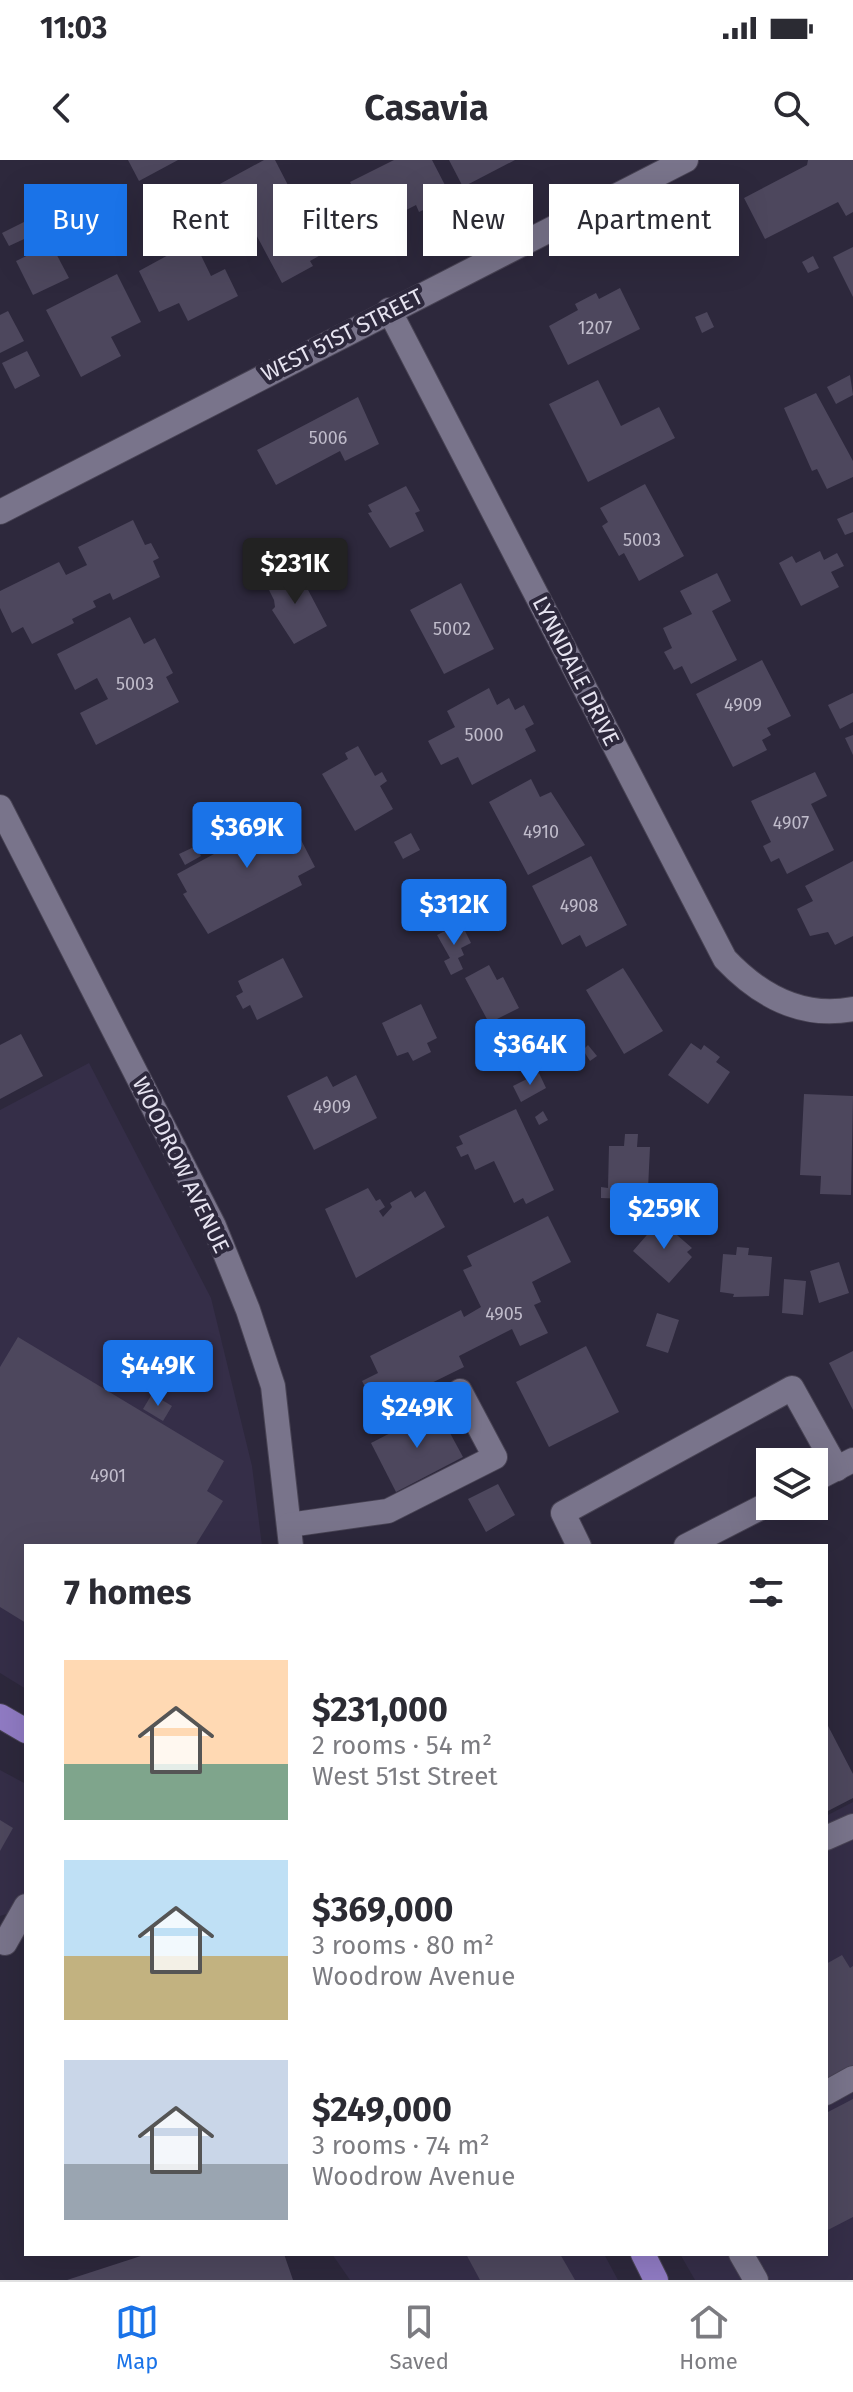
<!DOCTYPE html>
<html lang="en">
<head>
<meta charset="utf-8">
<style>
  :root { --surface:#fff; --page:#f7f7f7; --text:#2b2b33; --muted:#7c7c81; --line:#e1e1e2; --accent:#1a73e8 }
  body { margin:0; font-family:"Fira Sans",sans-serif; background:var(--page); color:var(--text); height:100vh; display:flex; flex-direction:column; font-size:30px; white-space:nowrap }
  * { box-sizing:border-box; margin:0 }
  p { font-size:26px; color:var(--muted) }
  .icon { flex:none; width:44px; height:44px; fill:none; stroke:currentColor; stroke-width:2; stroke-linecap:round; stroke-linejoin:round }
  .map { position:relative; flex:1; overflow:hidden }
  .drawer { position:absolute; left:24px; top:1384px; width:804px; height:712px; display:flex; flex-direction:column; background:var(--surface); border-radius:0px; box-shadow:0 8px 32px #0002 }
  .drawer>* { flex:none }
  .guide { position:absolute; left:24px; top:24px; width:806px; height:72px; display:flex; gap:16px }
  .controls { position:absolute; left:756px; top:1288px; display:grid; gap:16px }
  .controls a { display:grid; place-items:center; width:72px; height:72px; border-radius:0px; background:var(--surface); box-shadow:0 8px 32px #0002; font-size:40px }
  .price { position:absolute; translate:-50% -68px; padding:0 18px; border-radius:8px; background:var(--accent); color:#fff; font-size:26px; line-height:52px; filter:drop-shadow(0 2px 4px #0008) }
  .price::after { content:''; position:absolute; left:50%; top:48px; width:24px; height:18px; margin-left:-12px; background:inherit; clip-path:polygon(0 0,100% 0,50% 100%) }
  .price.current { background:#222; color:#fff }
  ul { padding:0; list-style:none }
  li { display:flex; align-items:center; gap:24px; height:200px; padding:0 40px }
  li span { display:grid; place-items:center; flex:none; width:224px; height:160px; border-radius:0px; color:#555 }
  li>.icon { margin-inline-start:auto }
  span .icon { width:96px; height:96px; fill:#fffc; stroke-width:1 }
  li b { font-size:34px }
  h2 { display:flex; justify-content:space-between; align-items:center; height:96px; padding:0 40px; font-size:34px }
  .chip { padding:0 28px; border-radius:0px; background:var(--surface); box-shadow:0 8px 32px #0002; font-size:28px; line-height:72px }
  .chip.current { background:var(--accent); color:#fff }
  .status { display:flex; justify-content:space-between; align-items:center; height:56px; padding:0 40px; background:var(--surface); direction:ltr }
  .status svg { height:22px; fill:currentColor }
  header { display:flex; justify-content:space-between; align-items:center; height:104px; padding:0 40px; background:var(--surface); font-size:36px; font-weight:700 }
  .menu { display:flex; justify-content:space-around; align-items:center; height:112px; border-top:2px solid var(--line); background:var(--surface); font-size:22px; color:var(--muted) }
  .menu a { display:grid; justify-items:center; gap:4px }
  .menu .current { color:var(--accent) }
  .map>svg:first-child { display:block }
</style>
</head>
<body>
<div class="status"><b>11:03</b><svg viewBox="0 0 49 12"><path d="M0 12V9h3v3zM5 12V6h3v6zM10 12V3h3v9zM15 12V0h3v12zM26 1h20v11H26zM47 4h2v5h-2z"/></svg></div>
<header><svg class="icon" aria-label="back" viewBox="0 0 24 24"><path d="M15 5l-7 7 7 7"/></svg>Casavia<svg class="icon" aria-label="search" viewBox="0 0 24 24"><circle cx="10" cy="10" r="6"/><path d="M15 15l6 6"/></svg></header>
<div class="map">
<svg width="853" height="2120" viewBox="0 0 853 2120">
  <rect width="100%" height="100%" fill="#2d283c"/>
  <g fill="#352e48">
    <polygon points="89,903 211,1138 252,1306 262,1386 26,1386 26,1529 0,1513 0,950"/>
    <polygon points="0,1610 26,1624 26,1748 0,1756"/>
    <polygon points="853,1642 853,2120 695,2120 680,2094 826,2094 826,1656"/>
    <polygon points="332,2094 604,2094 618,2120 350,2120"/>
  </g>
  <g fill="#4d475d">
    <polygon points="128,0 178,0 139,21"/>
    <polygon points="264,0 275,0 290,29 281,34 287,46 304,36 333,88 310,101 313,106 282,123 252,67 243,72 218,25"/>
    <polygon points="394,0 432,0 447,29 428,39 432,46 419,52 416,45 373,67 350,22"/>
    <polygon points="449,0 515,0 463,27"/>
    <polygon points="853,0 853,52 846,56 838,42 765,79 744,38 807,5 808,0"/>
    <polygon points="28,60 35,74 9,86 2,73"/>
    <polygon points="194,81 211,116 225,109 238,136 188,161 179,143 159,152 139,111"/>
    <polygon points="51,84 69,118 33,135 16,101"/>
    <polygon points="853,87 853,137 833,97"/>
    <polygon points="813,96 819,108 808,113 802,102"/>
    <polygon points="117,114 141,162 111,177 121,196 81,217 46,150"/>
    <polygon points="620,128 640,169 568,205 549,166 578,150 575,144 596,133 599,139"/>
    <polygon points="8,151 24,181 0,193 0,155"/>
    <polygon points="707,152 714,167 702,173 695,157"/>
    <polygon points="27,191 40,216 15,229 2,203"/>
    <polygon points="850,215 853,235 836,244 827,227"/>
    <polygon points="598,220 621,266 659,247 675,278 588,322 549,244"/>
    <polygon points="816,233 853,301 853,317 827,329 817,309 812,311 784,248"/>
    <polygon points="358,237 379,284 345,301 340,291 276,325 257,290"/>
    <polygon points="645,324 684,396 639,421 624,393 619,396 602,366 608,362 600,348"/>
    <polygon points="406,326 420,351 415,353 424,371 390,388 368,353 372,352 368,345"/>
    <polygon points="853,352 853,372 845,375 837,359"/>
    <polygon points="133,360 145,385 151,383 159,398 153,401 160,417 113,440 110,433 93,441 96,447 72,459 74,463 32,484 23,467 12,473 0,448 0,431 59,402 66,415 87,405 78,387"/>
    <polygon points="820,391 824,400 837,393 844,406 831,412 839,427 801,446 779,403 792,396 796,403"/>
    <polygon points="296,407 327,466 294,484 272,450 275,447 274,440 266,424"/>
    <polygon points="717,413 731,441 712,451 737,500 691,524 682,506 674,510 664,492 672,488 663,468 692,454 680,431"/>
    <polygon points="461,423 494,489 444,514 410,450"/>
    <polygon points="130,457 144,484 155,478 173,513 166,517 179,542 96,585 80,553 108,539 97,518 75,530 57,494"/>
    <polygon points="762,500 791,556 767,568 771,575 762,580 767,590 733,607 696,534"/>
    <polygon points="489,528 497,545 509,538 515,550 524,545 534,564 525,569 536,591 472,625 458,597 441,605 428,581 455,567 447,551"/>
    <polygon points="853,533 853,562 840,569 828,545"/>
    <polygon points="853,575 853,595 845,578"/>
    <polygon points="358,586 375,616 382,612 387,621 380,626 393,649 355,671 322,614 348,599 345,593"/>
    <polygon points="815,612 827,636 811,644 834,690 787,714 779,698 771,702 763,686 771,682 751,641"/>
    <polygon points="531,619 540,637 551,632 585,685 528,715 489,642"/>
    <polygon points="284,647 315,707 298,716 302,725 208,774 183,734 187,732 177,714 225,688 219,675 265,650 268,655"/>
    <polygon points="411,673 420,690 403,699 394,682"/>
    <polygon points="196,686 201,696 185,705 179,694"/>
    <polygon points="591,696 627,765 586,787 580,775 562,785 532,726"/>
    <polygon points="853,701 853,776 835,785 828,772 810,776 797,749 813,741 805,726"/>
    <polygon points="461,763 471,783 461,788 464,795 458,798 463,809 451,815 444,801 450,798 437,775"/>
    <polygon points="283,798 303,837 257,860 250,845 243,849 236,836 243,832 238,821"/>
    <polygon points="489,805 497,820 503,817 519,848 489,863 465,818"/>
    <polygon points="623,808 663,871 624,894 586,830"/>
    <polygon points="421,844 437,878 427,883 431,892 413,901 408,892 397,896 382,863"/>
    <polygon points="21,874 43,916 0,939 0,885"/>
    <polygon points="691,883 701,890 704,885 720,897 716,902 730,912 708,944 668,915"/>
    <polygon points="588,885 597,896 590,901 583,890"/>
    <polygon points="539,913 546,928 521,942 513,926"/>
    <polygon points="356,915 377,958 314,990 287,936 327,916 333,927"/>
    <polygon points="804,934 853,936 851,1035 820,1034 821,1016 800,1015"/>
    <polygon points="516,949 554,1030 526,1044 523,1038 514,1043 494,1001 475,1010 468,994 461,997 456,987 463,984 459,976"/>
    <polygon points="543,951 548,960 539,965 535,957"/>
    <polygon points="625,974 638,974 637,987 650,987 648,1029 628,1029 627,1039 601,1038 601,1027 608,1028 609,986 624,986"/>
    <polygon points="368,1028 376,1041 380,1039 385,1047 379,1051 383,1057 392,1047 390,1043 411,1031 415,1038 425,1031 445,1067 356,1118 325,1049"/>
    <polygon points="548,1056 571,1102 532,1122 541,1142 534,1145 548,1173 520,1186 512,1169 459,1196 464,1207 393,1242 391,1239 375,1246 362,1221 378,1213 370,1196 461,1150 464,1157 481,1147 463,1110 472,1106 467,1096"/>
    <polygon points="659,1061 668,1069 673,1064 681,1071 677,1075 692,1088 687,1092 692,1097 669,1123 633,1091"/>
    <polygon points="737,1087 749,1088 748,1095 772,1097 769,1136 733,1137 734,1134 720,1132 723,1094 736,1095"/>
    <polygon points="839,1102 849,1133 819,1143 810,1111"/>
    <polygon points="784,1119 806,1121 803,1155 782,1153"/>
    <polygon points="657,1153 679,1160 668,1193 646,1186"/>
    <polygon points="18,1177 224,1301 207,1331 223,1341 195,1386 26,1386 26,1463 0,1447 0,1207"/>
    <polygon points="586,1186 619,1252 549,1287 516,1222"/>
    <polygon points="853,1191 853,1250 829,1203"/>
    <polygon points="152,1234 172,1246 163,1261 143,1249"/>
    <polygon points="437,1249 463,1297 396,1332 371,1283"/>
    <polygon points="498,1324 515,1355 486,1372 468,1339"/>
    <polygon points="826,1562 853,1614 853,1638 826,1652"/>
    <polygon points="0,1660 13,1668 0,1691"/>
    <polygon points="842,1795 850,1808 853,1806 853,1911 826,1925 826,1804"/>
    <polygon points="853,1939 853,2057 826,2071 826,1953"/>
    <polygon points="147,2094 284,2094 293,2120 67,2120"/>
    <polygon points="466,2094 560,2094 575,2120 480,2120"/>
  </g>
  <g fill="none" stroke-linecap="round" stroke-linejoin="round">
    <g stroke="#484354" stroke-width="26">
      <g id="minor">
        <path d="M389 150 725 799C759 835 802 859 853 849"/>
        <polyline points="0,352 686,0"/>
        <polyline points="0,647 214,1066 248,1150 273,1226 291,1386"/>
        <polyline points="814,1320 853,1300"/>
        <polyline points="289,1365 388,1351 495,1297 460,1231"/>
        <polyline points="579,1386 563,1353 792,1228 837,1309"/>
        <polyline points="686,1386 770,1343"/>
        <polyline points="826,1678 853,1666"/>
        <polyline points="5,1783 26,1746"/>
        <polyline points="826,1933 853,1918"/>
        <polyline points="741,2094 756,2120"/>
      </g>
    </g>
    <g stroke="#484354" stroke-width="26">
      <g id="major">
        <polyline points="0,1556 26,1571"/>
        <polyline points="643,2094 656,2120"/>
      </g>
    </g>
    <use href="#minor" stroke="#79748b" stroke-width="24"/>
    <use href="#major" stroke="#907bc4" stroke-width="24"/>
  </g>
  <g text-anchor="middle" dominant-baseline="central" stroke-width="8" stroke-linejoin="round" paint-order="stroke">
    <g font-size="18" fill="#c0bccb">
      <text x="595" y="168">1207</text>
      <text x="328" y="278">5006</text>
      <text x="642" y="380">5003</text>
      <text x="452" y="469">5002</text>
      <text x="135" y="524">5003</text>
      <text x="743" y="545">4909</text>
      <text x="484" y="575">5000</text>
      <text x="791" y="663">4907</text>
      <text x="541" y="672">4910</text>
      <text x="579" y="746">4908</text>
      <text x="332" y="947">4909</text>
      <text x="504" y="1154">4905</text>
      <text x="108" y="1316">4901</text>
    </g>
    <g font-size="22" fill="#e6e3f0" stroke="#2d283c">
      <text transform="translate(342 175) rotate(-27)">WEST 51ST STREET</text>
      <text transform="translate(576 511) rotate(63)">LYNNDALE DRIVE</text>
      <text transform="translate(181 1005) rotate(64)">WOODROW AVENUE</text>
    </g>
  </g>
</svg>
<div class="controls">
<a><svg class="icon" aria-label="layers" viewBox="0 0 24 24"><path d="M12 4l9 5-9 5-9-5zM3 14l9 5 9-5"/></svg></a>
</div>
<b class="price current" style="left:295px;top:446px">$231K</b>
<b class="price" style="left:247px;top:710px">$369K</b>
<b class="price" style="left:454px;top:787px">$312K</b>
<b class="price" style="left:530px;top:927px">$364K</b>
<b class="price" style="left:664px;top:1091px">$259K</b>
<b class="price" style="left:158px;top:1248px">$449K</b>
<b class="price" style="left:417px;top:1290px">$249K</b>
<div class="guide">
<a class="chip current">Buy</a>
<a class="chip">Rent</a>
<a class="chip">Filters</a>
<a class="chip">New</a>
<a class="chip">Apartment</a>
</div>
<section class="drawer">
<h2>7 homes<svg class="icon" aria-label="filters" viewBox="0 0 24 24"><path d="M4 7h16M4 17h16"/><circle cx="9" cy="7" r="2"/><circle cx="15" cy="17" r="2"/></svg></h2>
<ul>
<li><span style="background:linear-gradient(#ffd9b3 65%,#7fa58c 0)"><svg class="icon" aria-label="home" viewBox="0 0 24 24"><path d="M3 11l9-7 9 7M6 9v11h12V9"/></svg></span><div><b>$231,000</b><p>2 rooms · 54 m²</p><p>West 51st Street</p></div></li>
<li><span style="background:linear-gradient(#bfe0f5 60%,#c2b280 0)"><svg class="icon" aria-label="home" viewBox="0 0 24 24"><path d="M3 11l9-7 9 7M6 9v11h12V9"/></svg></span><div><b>$369,000</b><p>3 rooms · 80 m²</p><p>Woodrow Avenue</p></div></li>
<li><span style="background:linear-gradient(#c9d6e8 65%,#9aa5b1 0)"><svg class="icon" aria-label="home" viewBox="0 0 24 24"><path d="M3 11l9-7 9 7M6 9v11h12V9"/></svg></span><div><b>$249,000</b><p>3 rooms · 74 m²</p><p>Woodrow Avenue</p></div></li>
</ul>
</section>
</div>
<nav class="menu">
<a class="current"><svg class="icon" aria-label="map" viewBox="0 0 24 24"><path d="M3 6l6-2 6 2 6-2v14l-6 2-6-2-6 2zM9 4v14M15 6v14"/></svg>Map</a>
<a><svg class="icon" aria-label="saved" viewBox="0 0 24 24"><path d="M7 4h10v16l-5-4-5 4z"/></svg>Saved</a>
<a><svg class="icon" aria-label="home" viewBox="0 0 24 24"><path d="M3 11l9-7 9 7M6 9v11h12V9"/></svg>Home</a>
</nav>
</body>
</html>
